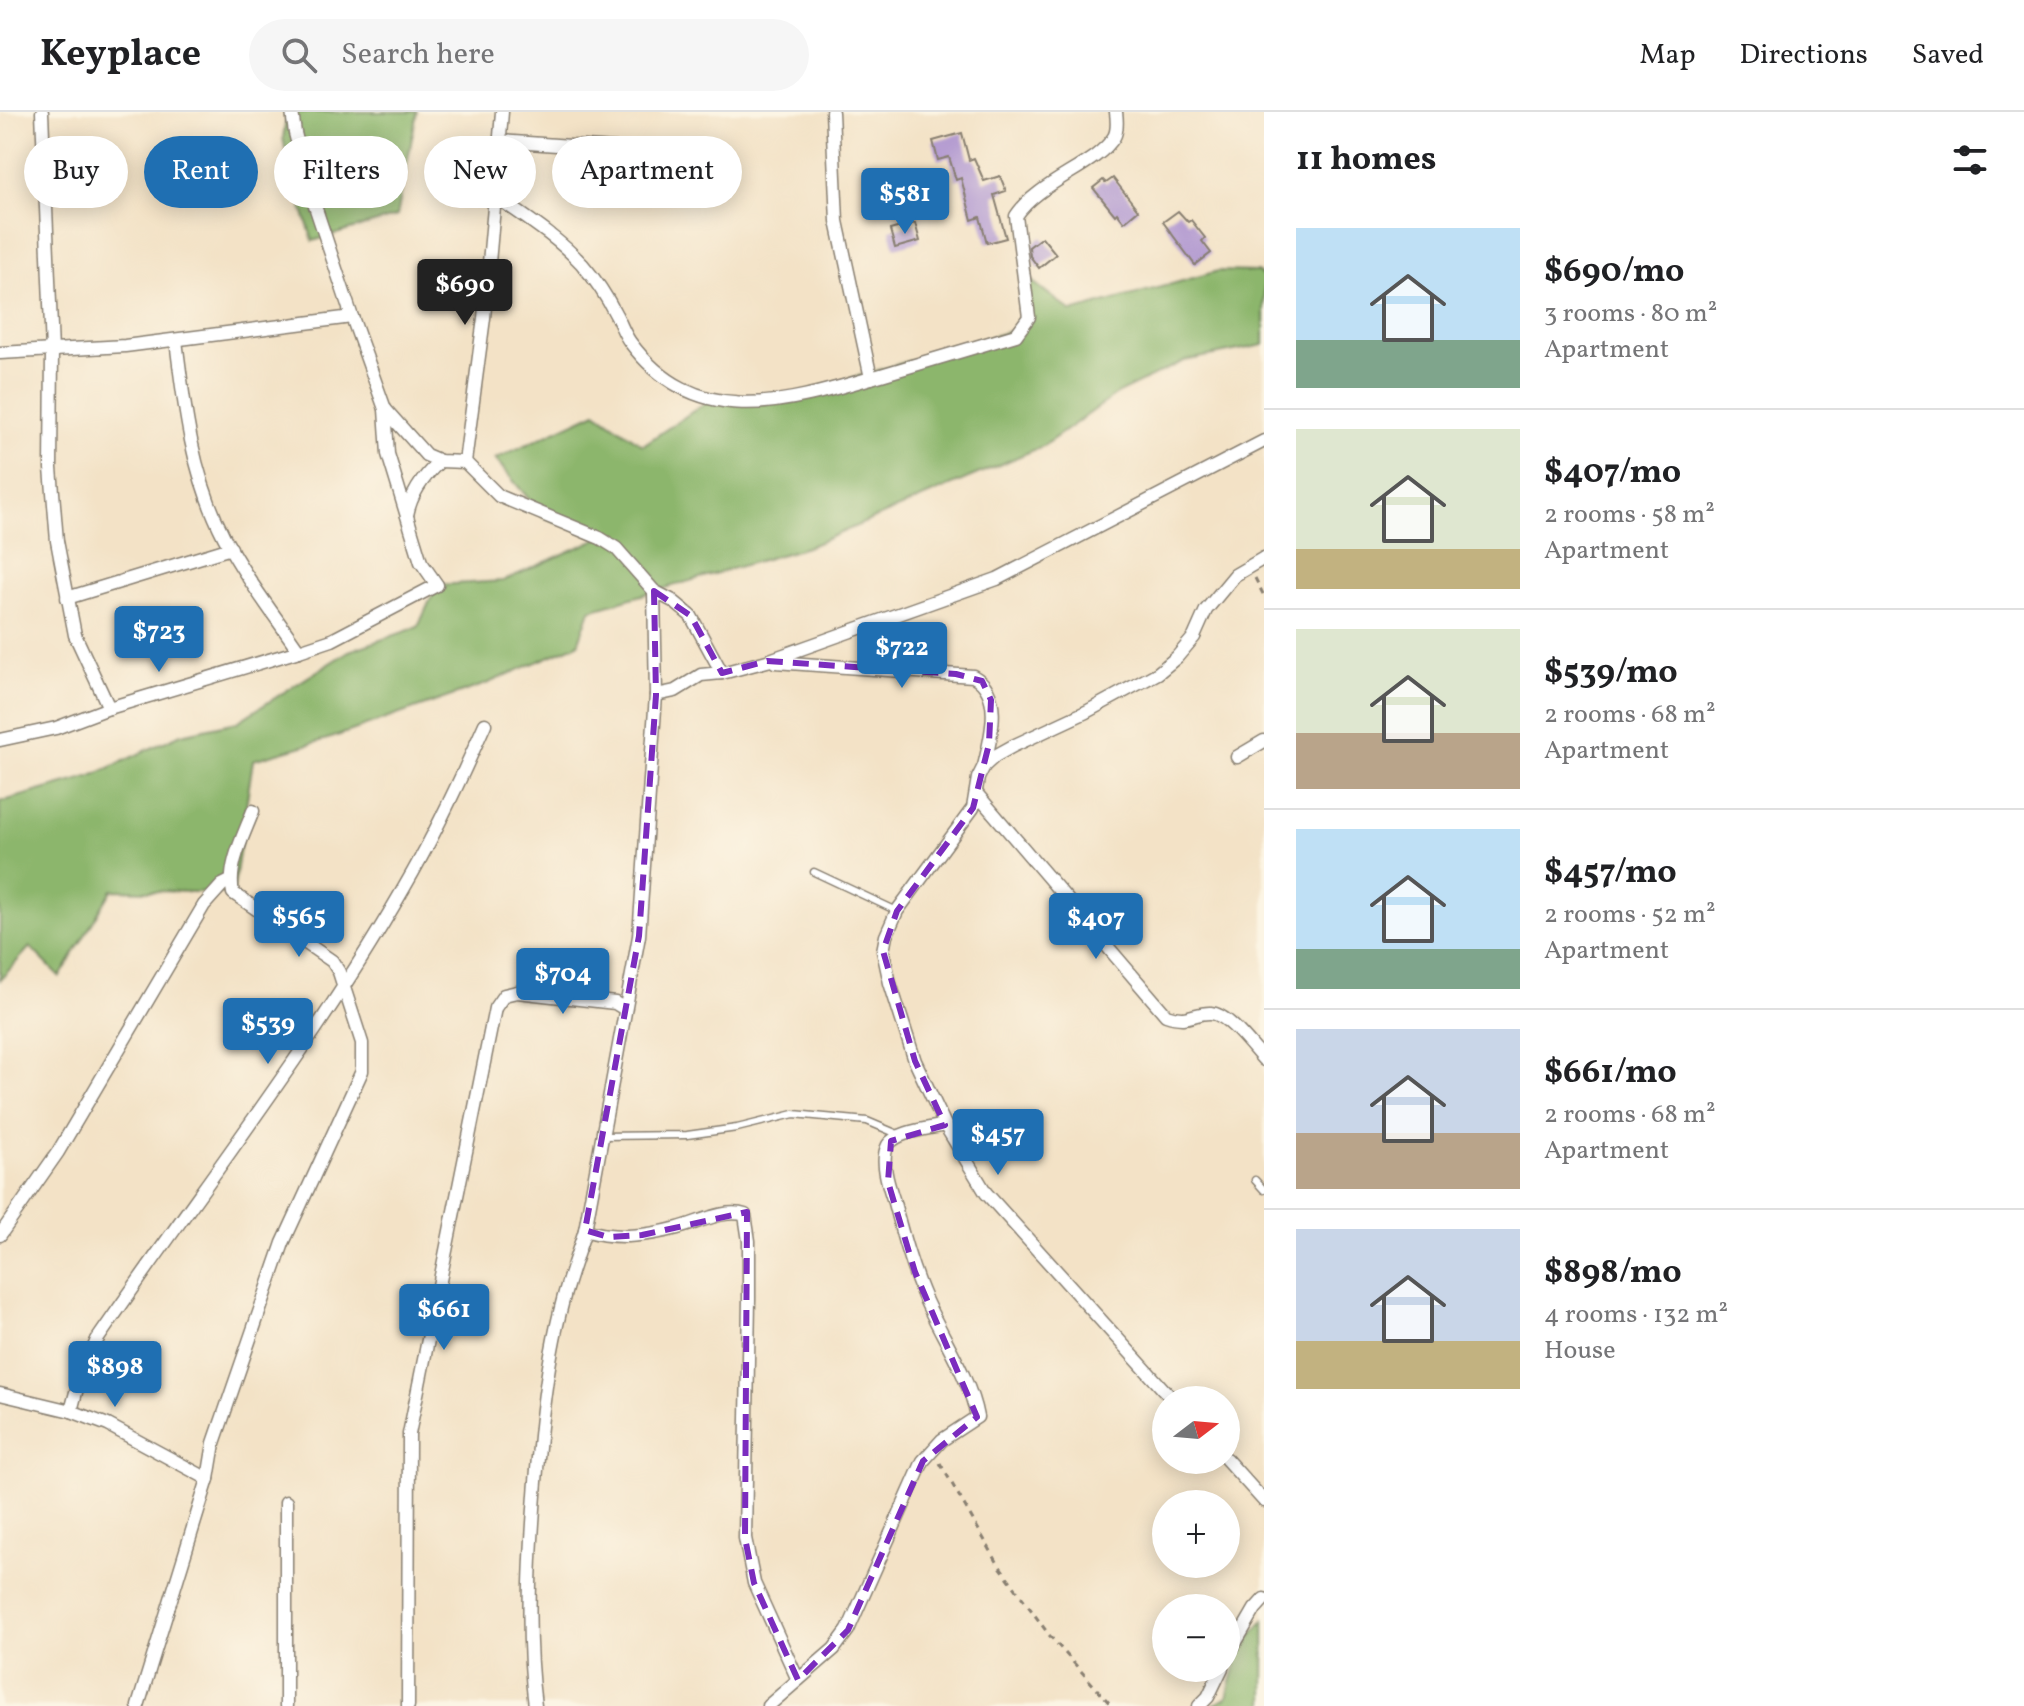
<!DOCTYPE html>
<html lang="en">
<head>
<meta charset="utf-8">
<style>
  :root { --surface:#fff; --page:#f6f6f6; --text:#202124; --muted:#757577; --line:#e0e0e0; --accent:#1f6fb2 }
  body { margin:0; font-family:Vollkorn,serif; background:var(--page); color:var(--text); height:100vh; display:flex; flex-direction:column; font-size:30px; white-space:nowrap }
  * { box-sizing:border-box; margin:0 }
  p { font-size:26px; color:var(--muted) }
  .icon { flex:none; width:44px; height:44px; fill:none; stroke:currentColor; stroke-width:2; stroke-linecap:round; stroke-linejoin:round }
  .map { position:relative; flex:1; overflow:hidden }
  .panel { display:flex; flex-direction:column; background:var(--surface); width:760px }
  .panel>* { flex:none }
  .banner { position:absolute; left:24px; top:24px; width:760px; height:72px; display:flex; gap:16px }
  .needle { width:52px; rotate:74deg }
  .buttons { position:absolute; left:1152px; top:1274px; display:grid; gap:16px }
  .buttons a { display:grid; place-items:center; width:88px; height:88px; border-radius:50%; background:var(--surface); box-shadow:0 4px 20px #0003; font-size:40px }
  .price { position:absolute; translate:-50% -68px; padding:0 18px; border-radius:8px; background:var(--accent); color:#fff; font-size:26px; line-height:52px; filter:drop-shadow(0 2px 4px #0008) }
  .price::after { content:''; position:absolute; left:50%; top:48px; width:24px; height:18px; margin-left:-12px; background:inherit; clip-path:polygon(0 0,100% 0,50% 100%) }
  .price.selected { background:#222; color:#fff }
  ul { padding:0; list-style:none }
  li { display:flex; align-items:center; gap:24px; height:200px; padding:0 32px }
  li+li { border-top:2px solid var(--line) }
  li span { display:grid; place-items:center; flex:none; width:224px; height:160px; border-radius:0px; color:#555 }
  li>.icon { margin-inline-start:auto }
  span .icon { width:96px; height:96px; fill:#fffc; stroke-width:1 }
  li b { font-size:34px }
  h2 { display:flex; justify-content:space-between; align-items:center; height:96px; padding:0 32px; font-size:34px }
  .chip { padding:0 28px; border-radius:36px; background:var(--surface); box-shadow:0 4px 20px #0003; font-size:28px; line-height:72px }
  .chip.selected { background:var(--accent); color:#fff }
  header { display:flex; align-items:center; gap:48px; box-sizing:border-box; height:112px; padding:0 40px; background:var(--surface); border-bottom:2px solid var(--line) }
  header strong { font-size:38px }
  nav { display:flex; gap:44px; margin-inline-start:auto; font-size:28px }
  .search { width:560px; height:72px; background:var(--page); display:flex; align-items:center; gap:20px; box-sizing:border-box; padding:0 28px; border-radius:44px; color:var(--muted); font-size:30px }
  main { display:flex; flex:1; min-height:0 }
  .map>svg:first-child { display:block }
</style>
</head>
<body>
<header>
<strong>Keyplace</strong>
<div class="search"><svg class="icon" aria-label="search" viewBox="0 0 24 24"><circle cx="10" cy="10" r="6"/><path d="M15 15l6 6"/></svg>Search here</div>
<nav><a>Map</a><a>Directions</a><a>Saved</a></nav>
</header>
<main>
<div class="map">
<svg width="1264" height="1594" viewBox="0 0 1264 1594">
  <rect width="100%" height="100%" fill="#fcf5e5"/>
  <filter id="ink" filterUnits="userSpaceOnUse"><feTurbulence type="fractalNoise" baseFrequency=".0125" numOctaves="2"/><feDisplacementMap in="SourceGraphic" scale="16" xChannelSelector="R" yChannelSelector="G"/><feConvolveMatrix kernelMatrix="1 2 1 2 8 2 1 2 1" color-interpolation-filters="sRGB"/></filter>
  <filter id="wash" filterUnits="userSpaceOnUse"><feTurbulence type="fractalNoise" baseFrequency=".006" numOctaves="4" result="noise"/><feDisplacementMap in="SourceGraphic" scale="32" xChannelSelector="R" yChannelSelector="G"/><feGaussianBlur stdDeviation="1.8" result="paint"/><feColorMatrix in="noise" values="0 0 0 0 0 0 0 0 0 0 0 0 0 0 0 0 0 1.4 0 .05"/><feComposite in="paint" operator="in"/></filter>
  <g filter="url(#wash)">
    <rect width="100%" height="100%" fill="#f3e2c6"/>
    <g fill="#8cb66c" stroke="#546944" stroke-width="2">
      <polygon points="287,0 417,0 397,104 313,129 289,55 283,26"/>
      <polygon points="1218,159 1257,160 1264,165 1264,233 1184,249 1120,280 1043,334 810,434 590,498 578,532 486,572 331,626 253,648 233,781 112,778 60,865 30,835 0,868 0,690 92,664 181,622 237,610 349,539 418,515 437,473 503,469 599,426 544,405 495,347 596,300 643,333 711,287 768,291 1024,215 1025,164 1072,200"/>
      <polygon points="1264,1508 1264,1594 1212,1594 1227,1585 1240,1537"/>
    </g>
    <g id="blocks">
      <g fill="#b198d0">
        <polygon points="962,21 969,48 974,46 984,69 1000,64 1006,79 994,83 1006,126 987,131 980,105 972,108 961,66 956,68 949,45 938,48 933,29"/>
        <polygon points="1113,66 1138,98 1124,110 1117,101 1115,103 1093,76 1103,68 1106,71"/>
        <polygon points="1178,99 1188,110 1191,108 1205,126 1202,129 1211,141 1195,153 1163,110"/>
        <polygon points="915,111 920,129 895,136 890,118"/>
        <polygon points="1042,125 1056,142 1039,156 1030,144 1029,135"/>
      </g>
    </g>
  </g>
  <g filter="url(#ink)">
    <use href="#blocks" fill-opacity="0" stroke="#887f71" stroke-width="2"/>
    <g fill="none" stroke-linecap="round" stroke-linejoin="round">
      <g stroke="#887f71" stroke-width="9">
        <g id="lane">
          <polyline points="814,760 897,799"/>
          <polyline points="601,1024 687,1023 737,1016 794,1002 867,1009 900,1023"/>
          <polyline points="1255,1068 1264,1078"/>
        </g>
      </g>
      <g stroke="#887f71" stroke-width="15">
        <g id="street">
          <polyline points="42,0 52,239 51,356 57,429 75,523 109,596 299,539"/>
          <path d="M502 0 495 84C525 105 557 125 582 152 595 167 607 185 616 203 621 212 624 222 630 230 695 318 783 292 871 266L837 109 832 0"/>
          <polyline points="499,29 672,41"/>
          <path d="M176 228C184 295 192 363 224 425 245 465 273 501 299 539L332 528 437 473 421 450 388 342 385 297 352 205"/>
          <polyline points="0,241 125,234 352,205 309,76 295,21 292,0"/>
          <path d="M871 266 1016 223 1029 205 1016 104C1038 70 1096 54 1114 25 1118 18 1117 8 1116 0"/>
          <polyline points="385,297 426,343 440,349 465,350 499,384 600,426 616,436 654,479 673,489 691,504 722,561"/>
          <polyline points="465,350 484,206 495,84"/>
          <path d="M407 403C411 381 424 364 440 349"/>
          <path d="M654 479 656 583 639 824 585 1118C616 1128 647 1124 678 1116 698 1111 725 1096 745 1103L749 1129V1187L745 1426 754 1471 798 1568"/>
          <polyline points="67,486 231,436"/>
          <path d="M775 550 973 564C1004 581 991 625 984 654"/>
          <polyline points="656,583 675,579 701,563 722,561 767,549 997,467 1264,329"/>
          <polyline points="0,628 56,616 109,596"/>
          <polyline points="1237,645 1264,629"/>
          <path d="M976 681 1166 903C1190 911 1193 900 1211 901 1228 902 1252 935 1264 948"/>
          <polyline points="0,1123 58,1040 204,793 222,773 230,769"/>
          <polyline points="0,1282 71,1299 108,1313 208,1367"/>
          <polyline points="1173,1288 986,1081 945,1013 915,949 890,871 883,839 886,824 897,799 973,696 978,666 984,654 995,644 1013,634 1086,600 1158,561 1177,545 1194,525 1206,498 1235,463 1264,446"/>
          <path d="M71 1299 79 1269 97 1228C203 1073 321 924 413 760 440 712 463 662 485 612"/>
          <polyline points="1226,1347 1264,1389"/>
          <polyline points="1226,1547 1255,1497 1264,1487"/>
          <path d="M138 1594 208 1367 214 1331 283 1131 362 959V931L339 860 332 849 233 781C227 754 244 723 253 699"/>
          <polyline points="286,1594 286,1390"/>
          <polyline points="408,1594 409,1322 495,896 504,883 517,880 615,891 625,897"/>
          <path d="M535 1594C527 1533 529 1473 533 1411 538 1337 544 1260 563 1188 569 1164 578 1141 585 1118"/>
          <path d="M768 1594 834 1537 848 1518 923 1349 942 1328 977 1305C970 1266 941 1223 925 1187 911 1155 902 1121 893 1087 888 1072 880 1048 888 1033 897 1019 929 1017 945 1013"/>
          <polyline points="1199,1594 1208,1585 1222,1556"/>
        </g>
      </g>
      <g stroke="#887f71" stroke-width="3" stroke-dasharray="6 6" stroke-linecap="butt">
        <polyline points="1255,466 1264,484"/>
        <polyline points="940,1351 999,1453 1049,1523 1112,1594"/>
      </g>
      <use href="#lane" stroke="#fff" stroke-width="6"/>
      <use href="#street" stroke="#fff" stroke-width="12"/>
    </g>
  </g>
  <path fill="none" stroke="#7b2cbf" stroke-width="6" stroke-dasharray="16 10" stroke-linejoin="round" d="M654 479 691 504 722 561 767 549 956 562 982 569 991 588 989 632 973 696 897 799 883 839 915 949 945 1013 891 1029 888 1070 915 1160 977 1305 923 1349 848 1518 798 1568 754 1471 745 1426 747 1100 642 1123 608 1125 585 1118 639 824 656 583Z"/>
</svg>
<div class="buttons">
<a><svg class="needle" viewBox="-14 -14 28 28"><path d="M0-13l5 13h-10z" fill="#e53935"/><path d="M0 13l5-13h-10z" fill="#757577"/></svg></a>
<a>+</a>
<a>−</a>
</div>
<b class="price" style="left:905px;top:124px">$581</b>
<b class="price selected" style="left:465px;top:215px">$690</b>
<b class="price" style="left:159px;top:562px">$723</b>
<b class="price" style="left:902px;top:578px">$722</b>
<b class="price" style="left:299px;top:847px">$565</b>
<b class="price" style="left:1096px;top:849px">$407</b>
<b class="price" style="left:563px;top:904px">$704</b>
<b class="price" style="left:268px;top:954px">$539</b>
<b class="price" style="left:998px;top:1065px">$457</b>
<b class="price" style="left:444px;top:1240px">$661</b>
<b class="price" style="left:115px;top:1297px">$898</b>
<div class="banner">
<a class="chip">Buy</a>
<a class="chip selected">Rent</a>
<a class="chip">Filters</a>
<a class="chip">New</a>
<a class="chip">Apartment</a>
</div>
</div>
<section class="panel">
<h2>11 homes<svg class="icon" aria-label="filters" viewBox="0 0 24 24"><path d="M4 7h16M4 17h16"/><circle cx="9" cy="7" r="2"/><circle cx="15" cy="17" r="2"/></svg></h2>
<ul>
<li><span style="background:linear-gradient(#bfe0f5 70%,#7fa58c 0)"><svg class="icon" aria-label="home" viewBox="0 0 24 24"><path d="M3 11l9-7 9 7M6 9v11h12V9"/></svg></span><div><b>$690/mo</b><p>3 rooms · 80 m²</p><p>Apartment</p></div></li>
<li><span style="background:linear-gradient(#dfe7d0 75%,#c2b280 0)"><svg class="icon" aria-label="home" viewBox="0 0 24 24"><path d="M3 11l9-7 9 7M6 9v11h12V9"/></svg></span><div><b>$407/mo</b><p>2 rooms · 58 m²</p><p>Apartment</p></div></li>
<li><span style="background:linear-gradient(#dfe7d0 65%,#b9a48a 0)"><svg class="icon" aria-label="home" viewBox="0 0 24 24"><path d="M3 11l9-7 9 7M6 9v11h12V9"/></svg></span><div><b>$539/mo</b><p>2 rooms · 68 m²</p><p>Apartment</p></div></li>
<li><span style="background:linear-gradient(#bfe0f5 75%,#7fa58c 0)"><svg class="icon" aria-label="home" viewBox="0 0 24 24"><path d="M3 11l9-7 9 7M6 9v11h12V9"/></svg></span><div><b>$457/mo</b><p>2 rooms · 52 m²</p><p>Apartment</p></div></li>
<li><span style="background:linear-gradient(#c9d6e8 65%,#b9a48a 0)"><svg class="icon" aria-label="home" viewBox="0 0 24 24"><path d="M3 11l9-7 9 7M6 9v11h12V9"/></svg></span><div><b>$661/mo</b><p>2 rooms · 68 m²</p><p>Apartment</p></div></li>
<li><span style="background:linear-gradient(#c9d6e8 70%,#c2b280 0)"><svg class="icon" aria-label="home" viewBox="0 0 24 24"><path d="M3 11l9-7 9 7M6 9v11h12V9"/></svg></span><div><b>$898/mo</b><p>4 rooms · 132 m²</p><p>House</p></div></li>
</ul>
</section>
</main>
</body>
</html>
